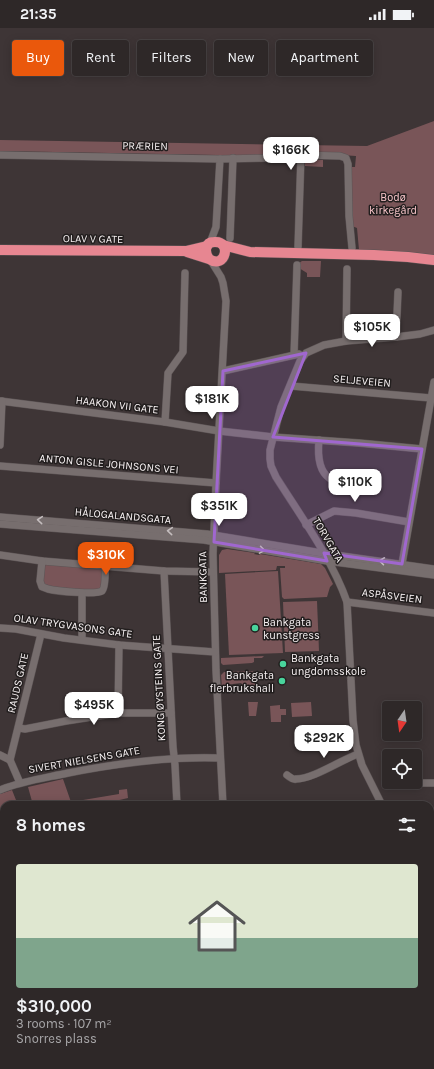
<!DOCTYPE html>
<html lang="en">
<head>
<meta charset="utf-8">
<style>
  :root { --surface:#2e2828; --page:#3a3434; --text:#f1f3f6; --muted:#a7a6a8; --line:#494445; --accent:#ea580c }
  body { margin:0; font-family:Karla,sans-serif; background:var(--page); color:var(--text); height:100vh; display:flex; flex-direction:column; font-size:15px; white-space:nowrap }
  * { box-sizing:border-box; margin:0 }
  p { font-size:13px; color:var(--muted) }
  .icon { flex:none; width:22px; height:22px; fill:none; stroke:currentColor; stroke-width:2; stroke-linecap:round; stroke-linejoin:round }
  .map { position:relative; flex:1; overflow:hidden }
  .sheet { position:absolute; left:0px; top:773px; width:434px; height:268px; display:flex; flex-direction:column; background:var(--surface); border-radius:12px 12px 0 0; box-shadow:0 2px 10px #0003,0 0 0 1px var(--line) }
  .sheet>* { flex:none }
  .guide { position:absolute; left:12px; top:12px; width:410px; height:36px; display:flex; gap:8px }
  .needle { width:26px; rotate:193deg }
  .tools { position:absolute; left:382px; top:673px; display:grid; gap:8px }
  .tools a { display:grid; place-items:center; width:40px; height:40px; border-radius:4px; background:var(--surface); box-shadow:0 2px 10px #0003,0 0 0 1px var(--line); font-size:20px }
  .price { position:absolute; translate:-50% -34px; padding:0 9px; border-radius:8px; background:#fff; color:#222; font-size:13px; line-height:26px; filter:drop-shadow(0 1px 2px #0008) }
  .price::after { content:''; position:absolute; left:50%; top:24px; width:12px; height:9px; margin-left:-6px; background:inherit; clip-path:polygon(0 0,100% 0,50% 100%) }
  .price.on { background:var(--accent); color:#fff }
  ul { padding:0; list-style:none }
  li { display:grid; align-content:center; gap:8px; height:212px; padding:0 16px }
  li+li { border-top:1px solid var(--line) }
  li span { display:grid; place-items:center; height:124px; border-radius:4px; color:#555 }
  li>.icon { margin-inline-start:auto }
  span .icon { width:72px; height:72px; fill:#fffc; stroke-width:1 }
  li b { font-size:17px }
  h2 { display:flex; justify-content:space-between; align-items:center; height:48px; padding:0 16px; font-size:17px }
  .chip { padding:0 14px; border-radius:4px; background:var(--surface); box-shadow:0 2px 10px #0003,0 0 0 1px var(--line); font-size:14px; line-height:36px }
  .chip.on { background:var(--accent); color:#fff }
  .status { display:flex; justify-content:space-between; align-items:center; height:28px; padding:0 20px; background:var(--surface); direction:ltr }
  .status svg { height:11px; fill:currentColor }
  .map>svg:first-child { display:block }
</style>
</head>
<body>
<div class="status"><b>21:35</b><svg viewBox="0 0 49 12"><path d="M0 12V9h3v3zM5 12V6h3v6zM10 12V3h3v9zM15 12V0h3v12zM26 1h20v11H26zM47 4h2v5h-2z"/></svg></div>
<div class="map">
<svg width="434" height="1041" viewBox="0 0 434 1041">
  <rect width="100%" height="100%" fill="#3e3536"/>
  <g fill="#795558">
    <polygon points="434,93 434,229 359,222 357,200 352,198 352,139 355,139 356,128 281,123 271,128 0,123 0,112 367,118"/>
    <polygon points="305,131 323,132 323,139 305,138"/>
    <polygon points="302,233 321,233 320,249 307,249 307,245 299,240 299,235"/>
    <polygon points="227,521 255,525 254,526 259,527 260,526 321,536 325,540 333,556 330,559 327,569 284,571 282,569 280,540 285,540 285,538 277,538 276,542 219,545 219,527 222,522"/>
    <polygon points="42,533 105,538 102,563 42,559"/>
    <polygon points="278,543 283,625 229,627 225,546"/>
    <polygon points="317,573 319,623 285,624 283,574"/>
    <polygon points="264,628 262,630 254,630 254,634 252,635 223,637 221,635 221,630"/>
    <polygon points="252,643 255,645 255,657 253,659 246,660 241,655 225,657 224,664 222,661 221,647 224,644"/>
    <polygon points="248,674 258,674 256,688 249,688"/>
    <polygon points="311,674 312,688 292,689 291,675"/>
    <polygon points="280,677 280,681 286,681 286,687 281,687 281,694 271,694 270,678"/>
    <polygon points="63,751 71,774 119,766 119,762 127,761 128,770 111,774 111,777 33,777 28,759"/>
    <polygon points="12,762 18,777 4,777 4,788 0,787 0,766"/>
  </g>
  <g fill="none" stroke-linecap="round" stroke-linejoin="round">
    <g stroke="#5c5455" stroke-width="8">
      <g id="minor">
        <polyline points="0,127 220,131 216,199 210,215"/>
        <polyline points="301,127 340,128 346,130 348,136 349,188 352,220"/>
        <polyline points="220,131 274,130 301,127 298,219"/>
        <polyline points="230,210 233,130"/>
        <polyline points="211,233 221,249 223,255 226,273 216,455 213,526 216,642 223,777"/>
        <polyline points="396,309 398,264"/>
        <polyline points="346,313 347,241"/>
        <polyline points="294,327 297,237"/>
        <polyline points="223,343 299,326"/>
        <polyline points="291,358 431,370"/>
        <polyline points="0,373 165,394 219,403 273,409 359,415 422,421"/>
        <polyline points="165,394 168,345 183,324 185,245"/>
        <path d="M319 412C315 453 334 459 370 454"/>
        <polyline points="0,417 2,373"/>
        <polyline points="0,438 216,455"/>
        <polyline points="0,489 207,506 328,526 434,541"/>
        <polyline points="0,496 204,512 327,533 434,547"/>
        <polyline points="306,497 334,483 356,485 409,494"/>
        <polyline points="0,527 42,533 164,543 213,544"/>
        <path d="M42 533 40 553 42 559C43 559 48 561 48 561 56 563 96 567 102 563 106 559 105 544 105 538"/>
        <polyline points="402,536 434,354"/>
        <polyline points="164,543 173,719 175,737 177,777"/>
        <polyline points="82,565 82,612"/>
        <polyline points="347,574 434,585"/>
        <polyline points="0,600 16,601 64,610 119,617 215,624"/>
        <polyline points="118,685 119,617"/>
        <polyline points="19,700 25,701 66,693 118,685 171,685"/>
        <polyline points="0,727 10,732 20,755"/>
        <polyline points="10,732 41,606"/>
        <path d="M287 747C290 749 292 752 296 751 313 751 341 732 358 726"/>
        <polyline points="398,755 434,755"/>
        <path d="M0 762C22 753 45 750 68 745 119 735 169 728 220 730"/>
        <path d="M382 777 362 737 356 717 353 692 347 574C332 531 300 487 276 449L271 438 270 431V422L281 379 300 333 306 325 324 317 346 313 396 309 420 306 434 302"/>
        <polyline points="430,796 434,795"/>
        <polyline points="0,836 4,835"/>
        <polyline points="430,868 434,867"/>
        <polyline points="430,881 434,896"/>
        <polyline points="430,914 434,913"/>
        <polyline points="0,960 4,959"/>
        <polyline points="0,1003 4,1003"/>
        <polyline points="430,1017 434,1016"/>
        <polyline points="83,1037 83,1041"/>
        <polyline points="138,1037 138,1041"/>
        <polyline points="193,1037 193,1041"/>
        <polyline points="244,1037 244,1041"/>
        <polyline points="381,1037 382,1041"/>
        <polyline points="28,1041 28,1037"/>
        <polyline points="297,1041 335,1037"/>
      </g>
    </g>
    <g stroke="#5c5455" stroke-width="11">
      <g id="highway">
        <polyline points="223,217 250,224 374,227 408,229 434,232"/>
        <polyline points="0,222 186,223 207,218"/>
        <path d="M187 224 209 231C226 242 232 212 214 214 205 214 204 224 209 231"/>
      </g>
    </g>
    <use href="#minor" stroke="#776e6e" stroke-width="7"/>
    <use href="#highway" stroke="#e78691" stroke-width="10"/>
  </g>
  <defs><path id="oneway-chevron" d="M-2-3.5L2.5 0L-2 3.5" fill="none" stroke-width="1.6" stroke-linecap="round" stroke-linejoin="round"/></defs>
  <g stroke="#c4bdbe">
    <use href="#oneway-chevron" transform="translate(40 492) rotate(-175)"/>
    <use href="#oneway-chevron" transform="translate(170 503) rotate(-175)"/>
    <use href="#oneway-chevron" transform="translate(262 522) rotate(9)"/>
    <use href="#oneway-chevron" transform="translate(382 533) rotate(-172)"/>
  </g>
  <path fill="#a067cf" fill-opacity="0.2" stroke="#a067cf" stroke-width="3" stroke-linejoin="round" d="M306 325 273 409 422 421 402 536 324 525 327 533 214 514 223 343Z"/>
  <g fill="#49d49c" stroke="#221e1e" stroke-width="1.5">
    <circle cx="255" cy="600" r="4"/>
    <circle cx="283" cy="636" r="4"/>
    <circle cx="282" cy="653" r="4"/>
  </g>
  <g text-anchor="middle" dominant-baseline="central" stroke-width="3" stroke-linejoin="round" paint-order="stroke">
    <g font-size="11" fill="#f8f2f3" stroke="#221e1e">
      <text transform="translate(145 118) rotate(1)">PRÆRIEN</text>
      <text transform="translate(93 211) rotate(1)">OLAV V GATE</text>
      <text transform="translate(362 353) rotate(5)">SELJEVEIEN</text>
      <text transform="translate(117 377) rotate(7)">HAAKON VII GATE</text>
      <text transform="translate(109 436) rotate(5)">ANTON GISLE JOHNSONS VEI</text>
      <text transform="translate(123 488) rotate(5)">HÅLOGALANDSGATA</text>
      <text transform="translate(328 512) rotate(60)">TORVGATA</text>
      <text transform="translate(203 549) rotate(-91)">BANKGATA</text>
      <text transform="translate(392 568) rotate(7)">ASPÅSVEIEN</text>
      <text transform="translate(73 598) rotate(8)">OLAV TRYGVASONS GATE</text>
      <text transform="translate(18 655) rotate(-77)">RAUDS GATE</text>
      <text transform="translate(159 660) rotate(-93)">KONG ØYSTEINS GATE</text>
      <text transform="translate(84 732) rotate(-10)">SIVERT NIELSENS GATE</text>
    </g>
    <g font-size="11" fill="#f9c6ca" stroke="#221e1e">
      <text x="393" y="169">Bodø<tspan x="393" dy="13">kirkegård</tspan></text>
    </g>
    <g font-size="11" fill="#f8f2f3" stroke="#221e1e" text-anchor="start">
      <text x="263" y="594">Bankgata<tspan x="263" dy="13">kunstgress</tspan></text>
      <text x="291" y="630">Bankgata<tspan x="291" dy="13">ungdomsskole</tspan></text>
      <text x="274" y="647" text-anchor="end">Bankgata<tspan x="274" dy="13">flerbrukshall</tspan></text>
    </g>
  </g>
</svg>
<div class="tools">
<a><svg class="needle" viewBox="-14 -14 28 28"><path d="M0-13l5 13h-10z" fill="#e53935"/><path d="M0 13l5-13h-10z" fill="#a7a6a8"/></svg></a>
<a><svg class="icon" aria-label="locate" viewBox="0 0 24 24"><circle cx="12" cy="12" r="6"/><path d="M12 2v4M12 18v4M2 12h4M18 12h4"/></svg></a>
</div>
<b class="price" style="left:291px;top:143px">$166K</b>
<b class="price" style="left:372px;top:320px">$105K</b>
<b class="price" style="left:212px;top:392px">$181K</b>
<b class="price" style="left:355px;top:475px">$110K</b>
<b class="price" style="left:219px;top:499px">$351K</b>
<b class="price on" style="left:106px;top:548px">$310K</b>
<b class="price" style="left:94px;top:698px">$495K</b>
<b class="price" style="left:324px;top:731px">$292K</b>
<div class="guide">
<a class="chip on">Buy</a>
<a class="chip">Rent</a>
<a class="chip">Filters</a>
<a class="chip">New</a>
<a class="chip">Apartment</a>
</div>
<section class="sheet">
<h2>8 homes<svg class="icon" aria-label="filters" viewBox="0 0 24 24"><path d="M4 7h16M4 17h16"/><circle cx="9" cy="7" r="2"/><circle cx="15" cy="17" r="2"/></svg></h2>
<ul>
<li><span style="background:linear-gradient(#dfe7d0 60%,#7fa58c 0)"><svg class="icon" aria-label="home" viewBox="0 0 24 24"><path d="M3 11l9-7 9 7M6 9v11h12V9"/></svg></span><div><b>$310,000</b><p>3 rooms · 107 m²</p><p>Snorres plass</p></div></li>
</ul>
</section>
</div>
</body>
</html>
